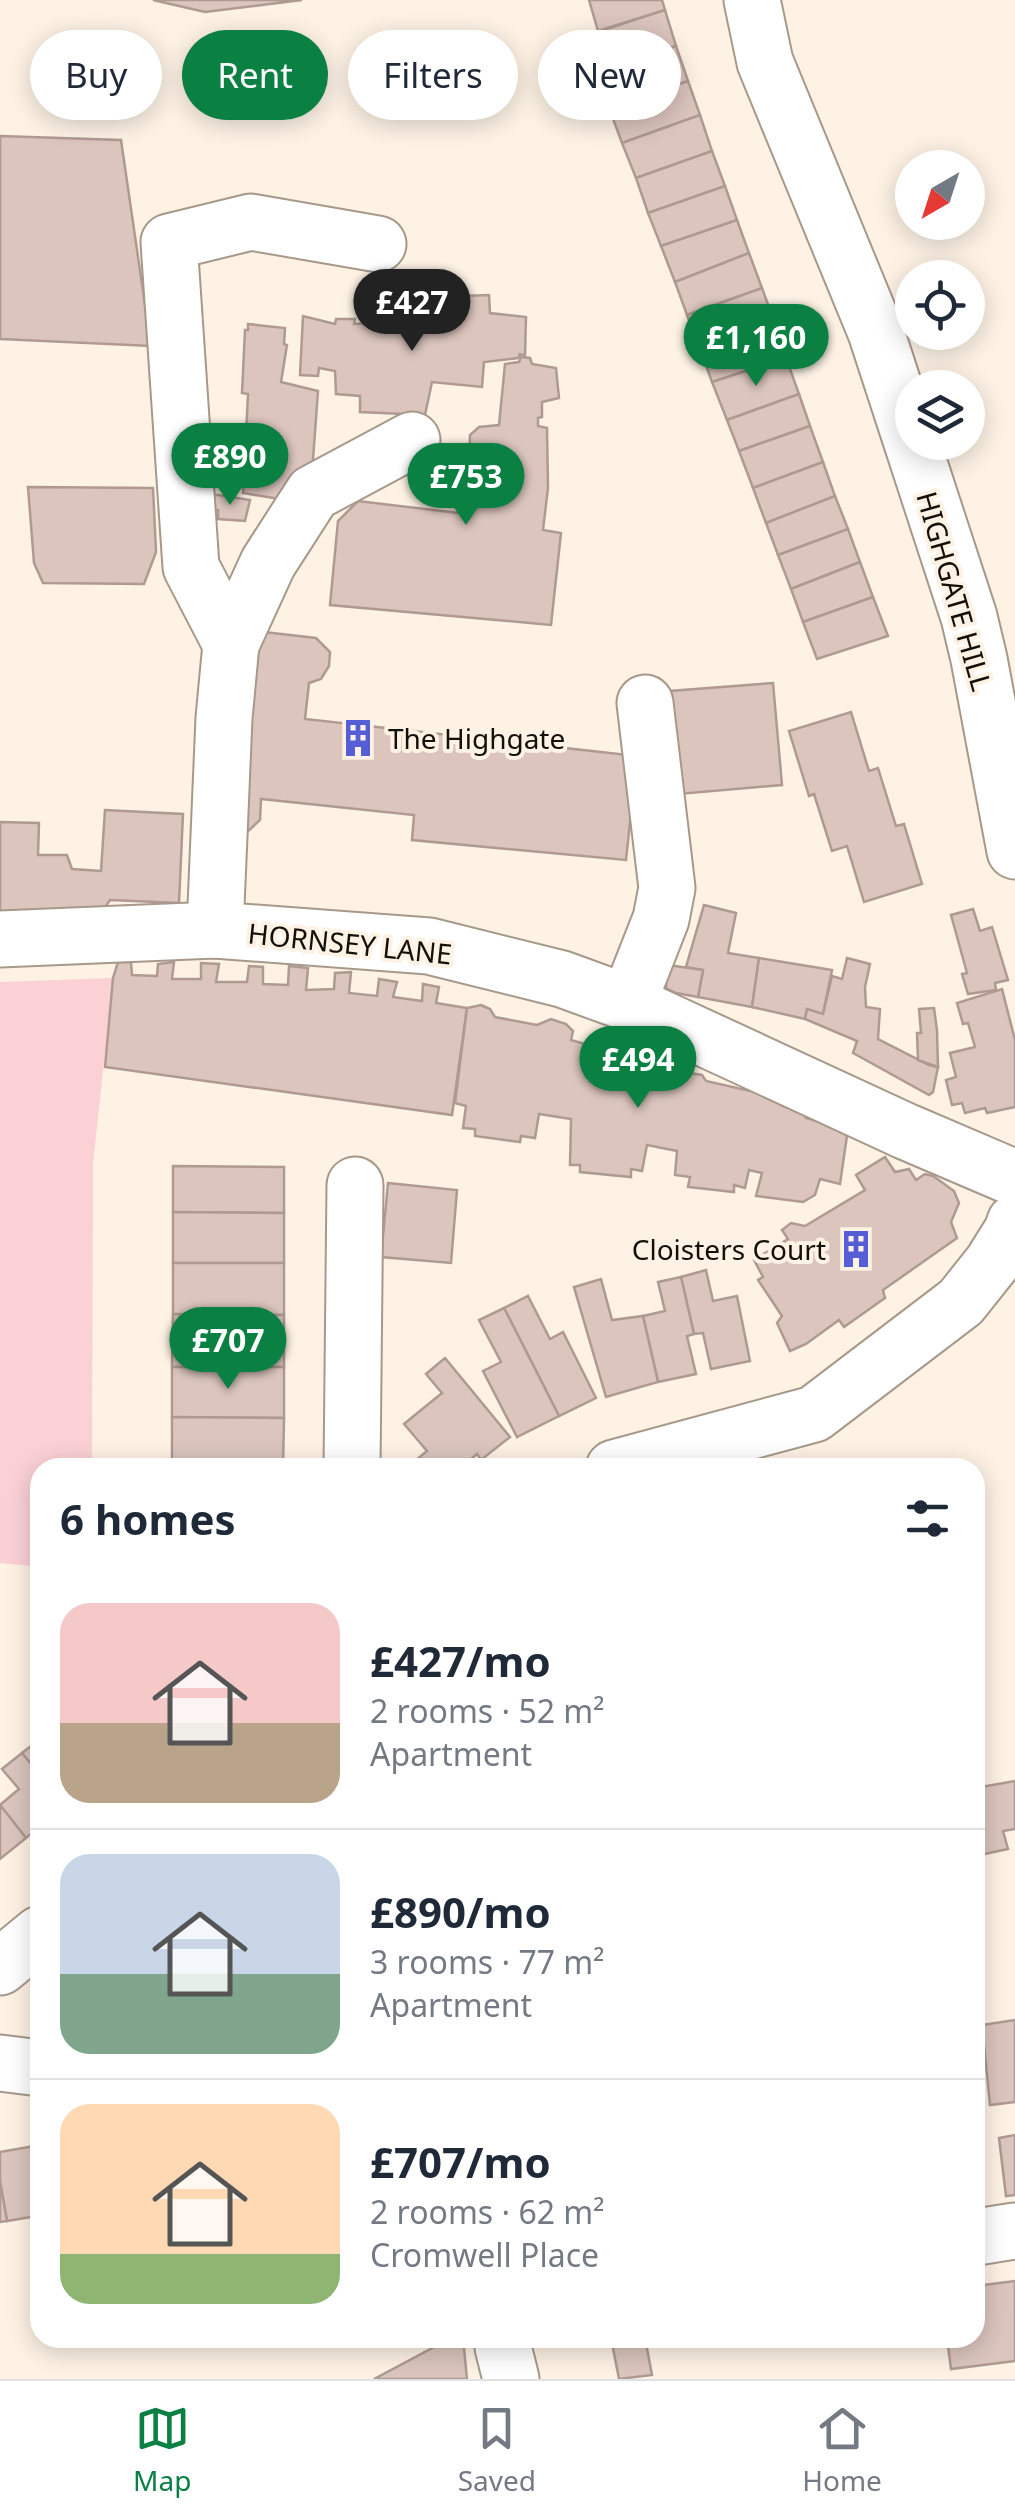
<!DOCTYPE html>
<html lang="en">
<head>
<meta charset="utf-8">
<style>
  :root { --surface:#fff; --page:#f6f6f7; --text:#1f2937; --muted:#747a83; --line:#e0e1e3; --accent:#0b8043 }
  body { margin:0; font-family:"Noto Sans",sans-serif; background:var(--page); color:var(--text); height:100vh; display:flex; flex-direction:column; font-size:38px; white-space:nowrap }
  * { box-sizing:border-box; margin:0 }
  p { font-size:32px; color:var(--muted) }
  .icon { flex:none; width:55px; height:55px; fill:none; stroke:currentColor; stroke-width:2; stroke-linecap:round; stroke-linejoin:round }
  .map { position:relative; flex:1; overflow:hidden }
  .drawer { position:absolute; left:30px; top:1458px; width:955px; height:890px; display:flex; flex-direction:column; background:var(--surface); border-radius:30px; box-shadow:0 5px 25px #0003 }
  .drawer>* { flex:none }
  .guide { position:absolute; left:30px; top:30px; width:955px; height:90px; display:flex; gap:20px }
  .needle { width:65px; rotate:219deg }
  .buttons { position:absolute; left:895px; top:150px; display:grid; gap:20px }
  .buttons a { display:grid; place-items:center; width:90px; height:90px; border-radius:50%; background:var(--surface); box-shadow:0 5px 25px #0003; font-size:50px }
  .price { position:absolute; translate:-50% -85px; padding:0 22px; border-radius:35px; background:var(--accent); color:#fff; font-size:32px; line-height:65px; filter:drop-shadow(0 2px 5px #0008) }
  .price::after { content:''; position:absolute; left:50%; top:60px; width:30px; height:22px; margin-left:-15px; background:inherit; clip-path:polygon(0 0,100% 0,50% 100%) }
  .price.active { background:#222; color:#fff }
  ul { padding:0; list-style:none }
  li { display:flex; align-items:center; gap:30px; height:250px; padding:0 30px }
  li+li { border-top:2px solid var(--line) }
  li span { display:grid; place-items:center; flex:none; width:280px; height:200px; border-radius:30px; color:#555 }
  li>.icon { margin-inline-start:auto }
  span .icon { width:120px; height:120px; fill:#fffc; stroke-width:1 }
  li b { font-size:42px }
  h2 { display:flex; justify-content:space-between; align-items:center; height:120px; padding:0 30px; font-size:42px }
  .chip { padding:0 35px; border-radius:45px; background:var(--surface); box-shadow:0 5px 25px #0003; font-size:35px; line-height:90px }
  .chip.active { background:var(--accent); color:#fff }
  .dock { display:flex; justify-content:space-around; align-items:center; height:140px; border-top:2px solid var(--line); background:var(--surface); font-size:28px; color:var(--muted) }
  .dock a { display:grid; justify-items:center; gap:5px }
  .dock .active { color:var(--accent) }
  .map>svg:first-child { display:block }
</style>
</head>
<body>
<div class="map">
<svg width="1015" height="2379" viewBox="0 0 1015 2379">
  <rect width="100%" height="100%" fill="#fdf2e4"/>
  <polygon fill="#fbd1d6" points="113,978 93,1164 92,1467 40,1468 40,1567 0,1563 0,982"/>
  <g fill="#dbc5bd" stroke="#af9a92" stroke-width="2.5">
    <polygon points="153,0 302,0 205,12"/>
    <polygon points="589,0 662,0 665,10 598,31"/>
    <polygon points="665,10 676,46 598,73 585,36"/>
    <polygon points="676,46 688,81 609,108 598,73"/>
    <polygon points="688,81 700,115 622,143 609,108"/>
    <polygon points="700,115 712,151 636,178 622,143"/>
    <polygon points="0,136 121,140 151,346 0,339"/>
    <polygon points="712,151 725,186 648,213 636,178"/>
    <polygon points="725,186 737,220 661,246 648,213"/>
    <polygon points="737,220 749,253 675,282 661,246"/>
    <polygon points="749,253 762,288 687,315 675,282"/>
    <polygon points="762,288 775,324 701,352 687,315"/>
    <polygon points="489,295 490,313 526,317 525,356 520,354 518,358 484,362 482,387 432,382 425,415 360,412 360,396 336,394 335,371 319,368 318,376 300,375 303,316 335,324 336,319 355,319 354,324 370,323 372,329 423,331 427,300 464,302 464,296"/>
    <polygon points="248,324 285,328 284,344 287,345 281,382 318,391 311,487 304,503 243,493 248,394 242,393 245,330 248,330"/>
    <polygon points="775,324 786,358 712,382 701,352"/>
    <polygon points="521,357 530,358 532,364 556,368 559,398 542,402 542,417 538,418 538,426 547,428 548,488 543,530 561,533 551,625 330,605 338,521 358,501 467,514 470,435 479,427 499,425 505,364 519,362"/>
    <polygon points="786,358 799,394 727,420 712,382"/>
    <polygon points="799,394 810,426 739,451 727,420"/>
    <polygon points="810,426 823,462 753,488 739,451"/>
    <polygon points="823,462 835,496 766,523 753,488"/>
    <polygon points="28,487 153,488 156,552 144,584 43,583 34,563"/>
    <polygon points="212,494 250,500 245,521 218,519 218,510 211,509"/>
    <polygon points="835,496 848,529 778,555 766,523"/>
    <polygon points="848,529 860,562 791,589 778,555"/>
    <polygon points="860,562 873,597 803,622 791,589"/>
    <polygon points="873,597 888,636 817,659 803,622"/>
    <polygon points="255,631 316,638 330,652 329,666 321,679 309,683 305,719 637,756 626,860 412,840 414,815 261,799 260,820 246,833"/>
    <polygon points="773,683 782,785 679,794 670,691"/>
    <polygon points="851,712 869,771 878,768 896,826 904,824 922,884 864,902 847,846 832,851 814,794 809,796 789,731"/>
    <polygon points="105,810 183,814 179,903 110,900 103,910 0,911 0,822 39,823 38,855 67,855 72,869 101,871"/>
    <polygon points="704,905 736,913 728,953 759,958 752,1007 698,997 703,970 686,967"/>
    <polygon points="973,909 980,931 992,927 1008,980 995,983 996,990 968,994 962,974 967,973 951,915"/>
    <polygon points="759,958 832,970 823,1014 807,1009 805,1019 752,1007"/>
    <polygon points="847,958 870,964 865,987 866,1007 880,1009 878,1039 929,1065 938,1067 933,1092 929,1095 853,1053 857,1041 805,1019 807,1009 823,1014 832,976 842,979"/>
    <polygon points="118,962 131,962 132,975 157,976 158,964 174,962 172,979 201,979 201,963 219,964 216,982 247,982 249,966 263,967 263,984 288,985 289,966 308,968 306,990 334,989 335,973 351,972 349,993 377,996 379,979 397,982 393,997 422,1001 423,984 439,987 436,1003 467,1008 452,1115 105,1067 113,978"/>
    <polygon points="668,965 703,970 698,997 676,993 666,988"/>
    <polygon points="1002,989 1015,1040 1015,1107 987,1113 985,1108 965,1113 962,1103 952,1105 946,1080 956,1077 950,1053 975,1047 968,1023 963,1024 957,1003"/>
    <polygon points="481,1005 490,1009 495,1017 537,1025 551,1019 566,1024 573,1031 571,1040 596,1047 601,1052 642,1059 658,1050 671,1057 679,1075 684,1072 702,1075 706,1081 750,1091 755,1087 783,1098 783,1106 804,1110 806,1118 848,1129 840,1184 820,1179 815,1195 803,1202 756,1196 762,1173 749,1170 745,1188 734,1185 734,1192 688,1187 690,1177 675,1175 677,1151 647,1145 642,1171 631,1169 631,1177 580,1172 580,1165 570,1165 571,1119 539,1114 535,1138 521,1136 520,1142 475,1136 475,1129 463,1128 466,1106 455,1103 467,1008"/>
    <polygon points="934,1008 937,1030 938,1067 918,1060 917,1033 921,1033 919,1009"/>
    <polygon points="885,1157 895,1172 909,1169 916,1180 925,1174 933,1176 954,1191 959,1203 951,1222 957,1238 883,1290 885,1298 844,1327 839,1320 806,1344 790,1351 777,1323 782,1316 758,1280 763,1277 754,1260 788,1239 782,1230 791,1223 805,1226 865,1190 856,1175"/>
    <polygon points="173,1166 284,1167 284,1213 173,1212"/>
    <polygon points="388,1183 457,1190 451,1263 381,1257"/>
    <polygon points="173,1212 284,1213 284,1263 173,1263"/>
    <polygon points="173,1263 284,1263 284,1315 173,1314"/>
    <polygon points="706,1270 713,1301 737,1296 750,1361 711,1369 703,1333 694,1334 681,1277"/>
    <polygon points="681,1277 694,1334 687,1336 696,1374 658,1382 643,1316 665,1311 658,1282"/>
    <polygon points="601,1279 612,1320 643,1316 658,1382 606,1397 574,1287"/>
    <polygon points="528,1296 550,1339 563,1332 596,1398 559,1416 504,1308"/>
    <polygon points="504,1308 559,1416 517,1437 483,1371 501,1362 479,1320"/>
    <polygon points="173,1314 284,1315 284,1367 172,1367"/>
    <polygon points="445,1358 510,1437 481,1460 477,1454 461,1468 420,1468 415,1461 427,1451 404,1424 442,1393 426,1374"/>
    <polygon points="172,1367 284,1367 284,1418 172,1417"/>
    <polygon points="172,1417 284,1418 283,1468 172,1467"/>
    <polygon points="40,1739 40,1775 22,1753"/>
    <polygon points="22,1753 40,1775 40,1826 26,1838 0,1805 19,1789 2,1769"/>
    <polygon points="1015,1781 1015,1829 1003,1831 1008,1849 975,1856 975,1788"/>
    <polygon points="0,1805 26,1838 0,1859"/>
    <polygon points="1015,2020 1015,2102 990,2105 982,2025"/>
    <polygon points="1015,2135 1015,2195 1006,2196 999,2138"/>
    <polygon points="40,2145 40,2254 36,2254 31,2217 7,2221 0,2181 0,2152"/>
    <polygon points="0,2181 7,2221 0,2222"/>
    <polygon points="1015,2281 1015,2361 951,2369 947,2338 975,2338 975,2286"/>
    <polygon points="451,2338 463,2338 467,2379 374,2379"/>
    <polygon points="611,2338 645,2338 652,2375 619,2379"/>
  </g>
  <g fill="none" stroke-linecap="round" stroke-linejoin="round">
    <g stroke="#a7998a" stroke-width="59">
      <g id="minor">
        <polyline points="231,644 191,567 169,242 251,222 378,244"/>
        <polyline points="215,930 224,718 231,644 268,563 313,493 412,440"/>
        <polyline points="628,1003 661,919 667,888 645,703"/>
        <polyline points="352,1468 355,1185"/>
        <polyline points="614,1468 814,1414 961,1302 992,1263 1012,1231 1015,1222"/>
        <polyline points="0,1967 40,1934"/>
        <polyline points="0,2063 40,2068"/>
        <polyline points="983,2236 1015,2231"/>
        <polyline points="503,2347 511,2379"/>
      </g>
    </g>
    <g stroke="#a7998a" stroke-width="59">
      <g id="major">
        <polyline points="752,0 765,62 876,332 969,617 979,659 1015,851"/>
        <polyline points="0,939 215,930 429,946 562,979 628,1003 905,1131 1015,1178"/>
      </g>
    </g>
    <use href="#minor" stroke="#fff" stroke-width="55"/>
    <use href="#major" stroke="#fff" stroke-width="55"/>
  </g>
  <defs>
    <g id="building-bare" transform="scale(3)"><path d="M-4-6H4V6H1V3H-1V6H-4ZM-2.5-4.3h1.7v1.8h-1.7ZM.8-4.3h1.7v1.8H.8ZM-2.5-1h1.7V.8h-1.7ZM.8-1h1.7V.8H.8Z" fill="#565ed5" stroke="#fdf2e4" stroke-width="2.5" paint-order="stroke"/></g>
  </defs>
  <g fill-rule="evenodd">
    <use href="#building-bare" x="358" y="738"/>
    <use href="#building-bare" x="856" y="1249"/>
  </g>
  <g text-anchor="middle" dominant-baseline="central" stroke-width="8" stroke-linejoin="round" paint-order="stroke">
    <g font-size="28" fill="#130f09" stroke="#fdf2e4">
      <text transform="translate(955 591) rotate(74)">HIGHGATE HILL</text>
      <text transform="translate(350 943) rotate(6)">HORNSEY LANE</text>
    </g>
    <g font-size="28" fill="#130f09" stroke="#fdf2e4" text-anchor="start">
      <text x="388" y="738">The Highgate</text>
      <text x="826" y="1249" text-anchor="end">Cloisters Court</text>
    </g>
  </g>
</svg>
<div class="buttons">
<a><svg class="needle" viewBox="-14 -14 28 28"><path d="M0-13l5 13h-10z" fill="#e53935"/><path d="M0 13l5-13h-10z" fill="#747a83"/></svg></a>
<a><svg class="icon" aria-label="locate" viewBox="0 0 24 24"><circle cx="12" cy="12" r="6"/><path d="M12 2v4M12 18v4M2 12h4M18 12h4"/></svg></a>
<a><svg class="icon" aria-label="layers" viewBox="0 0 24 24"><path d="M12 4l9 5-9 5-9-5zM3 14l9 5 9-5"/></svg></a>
</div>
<b class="price active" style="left:412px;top:354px">£427</b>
<b class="price" style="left:756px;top:389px">£1,160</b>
<b class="price" style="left:230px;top:508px">£890</b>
<b class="price" style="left:466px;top:528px">£753</b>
<b class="price" style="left:638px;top:1111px">£494</b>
<b class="price" style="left:228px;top:1392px">£707</b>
<div class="guide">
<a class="chip">Buy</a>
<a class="chip active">Rent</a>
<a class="chip">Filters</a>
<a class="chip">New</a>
</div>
<section class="drawer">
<h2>6 homes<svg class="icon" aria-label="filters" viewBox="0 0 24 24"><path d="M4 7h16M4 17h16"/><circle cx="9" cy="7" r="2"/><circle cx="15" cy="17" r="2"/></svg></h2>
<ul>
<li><span style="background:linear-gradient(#f6c9c9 60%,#b9a48a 0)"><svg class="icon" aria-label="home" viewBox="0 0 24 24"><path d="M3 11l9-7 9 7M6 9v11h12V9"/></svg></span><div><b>£427/mo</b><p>2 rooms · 52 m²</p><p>Apartment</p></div></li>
<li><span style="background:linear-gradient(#c9d6e8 60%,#7fa58c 0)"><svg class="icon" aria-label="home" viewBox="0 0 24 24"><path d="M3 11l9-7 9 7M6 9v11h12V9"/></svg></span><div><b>£890/mo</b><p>3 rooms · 77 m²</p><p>Apartment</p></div></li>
<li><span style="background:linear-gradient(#ffd9b3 75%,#8fb573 0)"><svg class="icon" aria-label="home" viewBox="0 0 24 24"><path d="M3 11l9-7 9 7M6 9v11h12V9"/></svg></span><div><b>£707/mo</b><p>2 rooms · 62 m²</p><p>Cromwell Place</p></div></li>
</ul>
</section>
</div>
<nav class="dock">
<a class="active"><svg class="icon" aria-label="map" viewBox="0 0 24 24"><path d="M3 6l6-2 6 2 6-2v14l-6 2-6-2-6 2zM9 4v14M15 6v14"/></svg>Map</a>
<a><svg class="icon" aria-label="saved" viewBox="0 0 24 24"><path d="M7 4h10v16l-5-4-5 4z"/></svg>Saved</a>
<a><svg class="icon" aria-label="home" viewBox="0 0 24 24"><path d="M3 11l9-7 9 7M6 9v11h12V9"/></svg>Home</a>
</nav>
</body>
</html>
